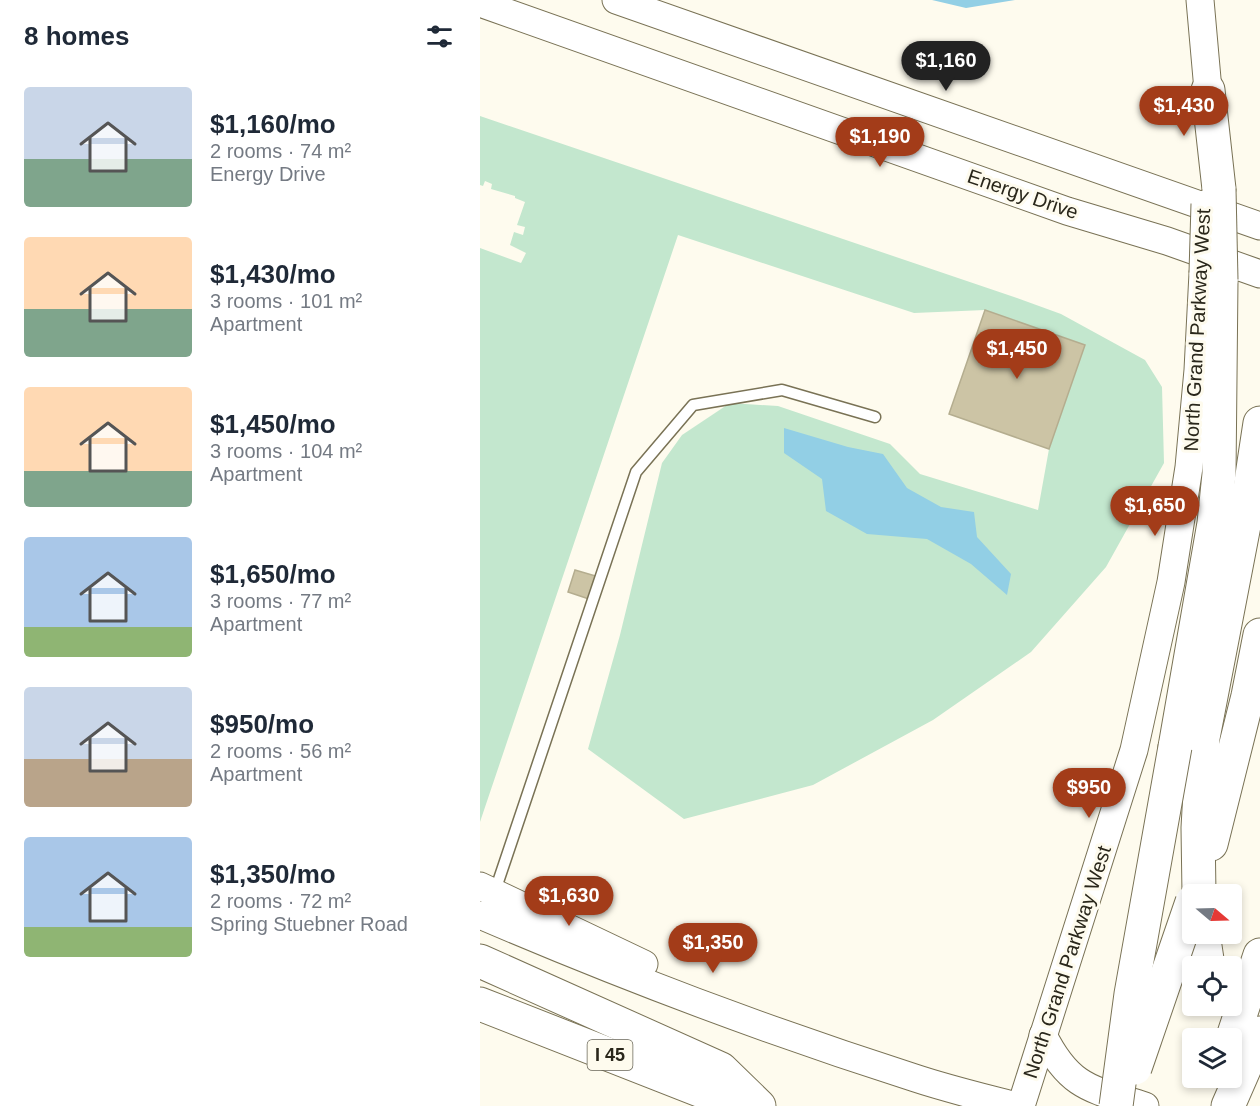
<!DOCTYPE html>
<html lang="en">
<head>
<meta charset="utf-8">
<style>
  :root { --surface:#fff; --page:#f2f2f3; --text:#1f2937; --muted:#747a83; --accent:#a33c19 }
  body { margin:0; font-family:Helvetica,sans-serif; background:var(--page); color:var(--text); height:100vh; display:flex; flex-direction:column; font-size:22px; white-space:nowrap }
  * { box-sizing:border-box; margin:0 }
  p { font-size:20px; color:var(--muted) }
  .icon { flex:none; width:33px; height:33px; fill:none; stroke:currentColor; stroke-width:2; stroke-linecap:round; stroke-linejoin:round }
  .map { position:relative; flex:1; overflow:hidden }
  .panel { display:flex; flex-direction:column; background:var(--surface); width:480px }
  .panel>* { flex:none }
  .needle { width:39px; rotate:109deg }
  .tools { position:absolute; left:702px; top:884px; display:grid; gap:12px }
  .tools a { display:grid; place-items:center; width:60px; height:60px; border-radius:6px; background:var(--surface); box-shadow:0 3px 9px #0003; font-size:30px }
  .price { position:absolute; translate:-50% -51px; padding:0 14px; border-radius:21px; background:var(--accent); color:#fff; font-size:20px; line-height:39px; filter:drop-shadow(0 2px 3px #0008) }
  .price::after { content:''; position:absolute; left:50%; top:36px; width:18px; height:14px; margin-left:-9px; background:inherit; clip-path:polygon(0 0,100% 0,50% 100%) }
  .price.active { background:#222; color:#fff }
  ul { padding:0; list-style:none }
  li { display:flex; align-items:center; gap:18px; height:150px; padding:0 24px }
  li span { display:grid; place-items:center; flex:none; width:168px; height:120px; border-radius:6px; color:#555 }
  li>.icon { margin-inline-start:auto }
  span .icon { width:72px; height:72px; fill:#fffc; stroke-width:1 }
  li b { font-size:26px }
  h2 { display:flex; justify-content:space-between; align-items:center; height:72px; padding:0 24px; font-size:26px }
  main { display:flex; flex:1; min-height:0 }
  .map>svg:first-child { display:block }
</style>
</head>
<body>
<main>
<section class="panel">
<h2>8 homes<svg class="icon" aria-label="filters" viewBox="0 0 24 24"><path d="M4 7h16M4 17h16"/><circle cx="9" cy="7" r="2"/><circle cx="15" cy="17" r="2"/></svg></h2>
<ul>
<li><span style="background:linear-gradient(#c9d6e8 60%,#7fa58c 0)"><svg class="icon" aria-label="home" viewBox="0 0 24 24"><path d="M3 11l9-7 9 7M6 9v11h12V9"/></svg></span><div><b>$1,160/mo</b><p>2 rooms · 74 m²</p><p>Energy Drive</p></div></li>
<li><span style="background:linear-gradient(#ffd9b3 60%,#7fa58c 0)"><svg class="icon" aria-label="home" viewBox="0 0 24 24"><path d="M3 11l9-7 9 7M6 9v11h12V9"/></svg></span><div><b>$1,430/mo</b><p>3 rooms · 101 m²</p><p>Apartment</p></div></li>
<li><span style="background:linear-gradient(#ffd9b3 70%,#7fa58c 0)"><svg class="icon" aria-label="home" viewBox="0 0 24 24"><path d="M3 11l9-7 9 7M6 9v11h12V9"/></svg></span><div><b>$1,450/mo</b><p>3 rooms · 104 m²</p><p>Apartment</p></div></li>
<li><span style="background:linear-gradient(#a9c7e8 75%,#8fb573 0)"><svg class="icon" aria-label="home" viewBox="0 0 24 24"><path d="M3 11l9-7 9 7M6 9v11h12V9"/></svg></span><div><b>$1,650/mo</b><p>3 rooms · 77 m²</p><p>Apartment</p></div></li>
<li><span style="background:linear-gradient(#c9d6e8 60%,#b9a48a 0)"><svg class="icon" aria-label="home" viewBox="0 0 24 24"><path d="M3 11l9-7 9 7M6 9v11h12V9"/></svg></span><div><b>$950/mo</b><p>2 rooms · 56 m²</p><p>Apartment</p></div></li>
<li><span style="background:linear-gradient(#a9c7e8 75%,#8fb573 0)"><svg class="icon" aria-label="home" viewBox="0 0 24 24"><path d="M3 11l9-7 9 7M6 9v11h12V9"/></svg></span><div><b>$1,350/mo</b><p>2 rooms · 72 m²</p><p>Spring Stuebner Road</p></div></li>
</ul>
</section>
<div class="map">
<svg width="780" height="1106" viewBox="0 0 780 1106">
  <rect width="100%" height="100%" fill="#fefbee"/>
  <polygon fill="#c3e7ce" points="0,116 537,298 581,314 665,360 682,387 684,463 626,567 551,652 453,720 333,785 204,819 108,749 140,635 182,463 202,435 250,403 298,406 410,444 440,474 558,510 569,449 605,345 505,310 434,313 198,235 0,822 0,248 41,263 46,253 30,245 34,232 43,235 45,227 37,225 45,202 35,198 35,196 11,189 12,184 5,181 3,186 0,185"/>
  <g fill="#92cfe5">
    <polygon points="452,0 535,0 486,8"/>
    <polygon points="304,428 368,447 403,454 427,488 461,507 494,512 497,537 531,574 527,595 491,564 447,539 387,534 346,511 342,479 304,453"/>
  </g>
  <g fill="#ccc4a5" stroke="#b4ad8f" stroke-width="1.5">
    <polygon points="505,310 605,345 569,449 469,414"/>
    <polygon points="95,570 119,577 112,600 88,592"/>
  </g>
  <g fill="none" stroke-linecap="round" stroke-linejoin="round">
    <g stroke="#797255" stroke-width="13">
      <polyline id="lane" points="15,891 156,472 213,405 302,390 395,417"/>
    </g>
    <g stroke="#797255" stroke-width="29">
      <g id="secondary">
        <polyline points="136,0 780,226"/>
        <polyline points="720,0 728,90 727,109"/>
        <polyline points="0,3 587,211 687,241 780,274"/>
        <polyline points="0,886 164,964"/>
        <path d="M0 915C142 976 288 1031 435 1078 468 1089 502 1097 536 1106"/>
        <path d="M563 1035C590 1089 612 1089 665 1106"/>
        <polyline points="541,1106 654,750 691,582 709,467 718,370 723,273"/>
      </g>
    </g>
    <g stroke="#797255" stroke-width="35">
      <g id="highway">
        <polyline points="728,90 739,189"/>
        <polyline points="695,747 734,523 739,474 741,280"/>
        <polyline points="731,844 768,696 780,635"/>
        <polyline points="719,894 718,828 723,738 766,515 780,423"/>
        <polyline points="723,933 728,966"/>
        <polyline points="0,961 241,1069 279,1106"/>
        <polyline points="0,1004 260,1106"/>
        <polyline points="752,1040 780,955"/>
        <polyline points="748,1106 780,1033"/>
      </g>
    </g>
    <use href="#lane" stroke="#fff" stroke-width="10"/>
    <use href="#secondary" stroke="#fff" stroke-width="27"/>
    <use href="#highway" stroke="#fff" stroke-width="33"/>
    <g stroke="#797255" stroke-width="29" stroke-linecap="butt">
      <polyline id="secondary-bridge" points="723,273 725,204"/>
    </g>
    <g stroke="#797255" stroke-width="35" stroke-linecap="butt">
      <g id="highway-bridge">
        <polyline points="739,189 741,280"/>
        <polyline points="655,1068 712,902"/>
        <polyline points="636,1106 651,994 695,747"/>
      </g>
    </g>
    <use href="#secondary-bridge" stroke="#fff" stroke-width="27"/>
    <use href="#highway-bridge" stroke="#fff" stroke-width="33"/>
  </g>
  <g text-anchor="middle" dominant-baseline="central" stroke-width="6" stroke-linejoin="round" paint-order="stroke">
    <rect fill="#fefbee" stroke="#6a675a" stroke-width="1.5" x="107.5" y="1040" width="45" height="30" rx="4.5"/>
    <g font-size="18" font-weight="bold" fill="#2a271b">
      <text x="130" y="1055">I 45</text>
    </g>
    <g font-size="20" fill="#2a271b" stroke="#fefbee">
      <text transform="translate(543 194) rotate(19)">Energy Drive</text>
      <text transform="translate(717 330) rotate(-87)">North Grand Parkway West</text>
      <text transform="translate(587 962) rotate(-72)">North Grand Parkway West</text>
    </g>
  </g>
</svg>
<div class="tools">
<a><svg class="needle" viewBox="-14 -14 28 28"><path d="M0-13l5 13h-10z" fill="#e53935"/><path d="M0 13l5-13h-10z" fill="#747a83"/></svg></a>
<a><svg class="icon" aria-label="locate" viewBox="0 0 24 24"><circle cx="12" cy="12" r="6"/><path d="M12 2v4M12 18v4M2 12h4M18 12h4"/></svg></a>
<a><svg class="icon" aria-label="layers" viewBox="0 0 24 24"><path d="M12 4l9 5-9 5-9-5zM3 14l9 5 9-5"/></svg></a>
</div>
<b class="price active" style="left:466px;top:92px">$1,160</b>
<b class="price" style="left:704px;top:137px">$1,430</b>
<b class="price" style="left:400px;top:168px">$1,190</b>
<b class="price" style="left:537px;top:380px">$1,450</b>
<b class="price" style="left:675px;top:537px">$1,650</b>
<b class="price" style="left:609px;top:819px">$950</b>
<b class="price" style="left:89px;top:927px">$1,630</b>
<b class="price" style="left:233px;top:974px">$1,350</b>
</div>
</main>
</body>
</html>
